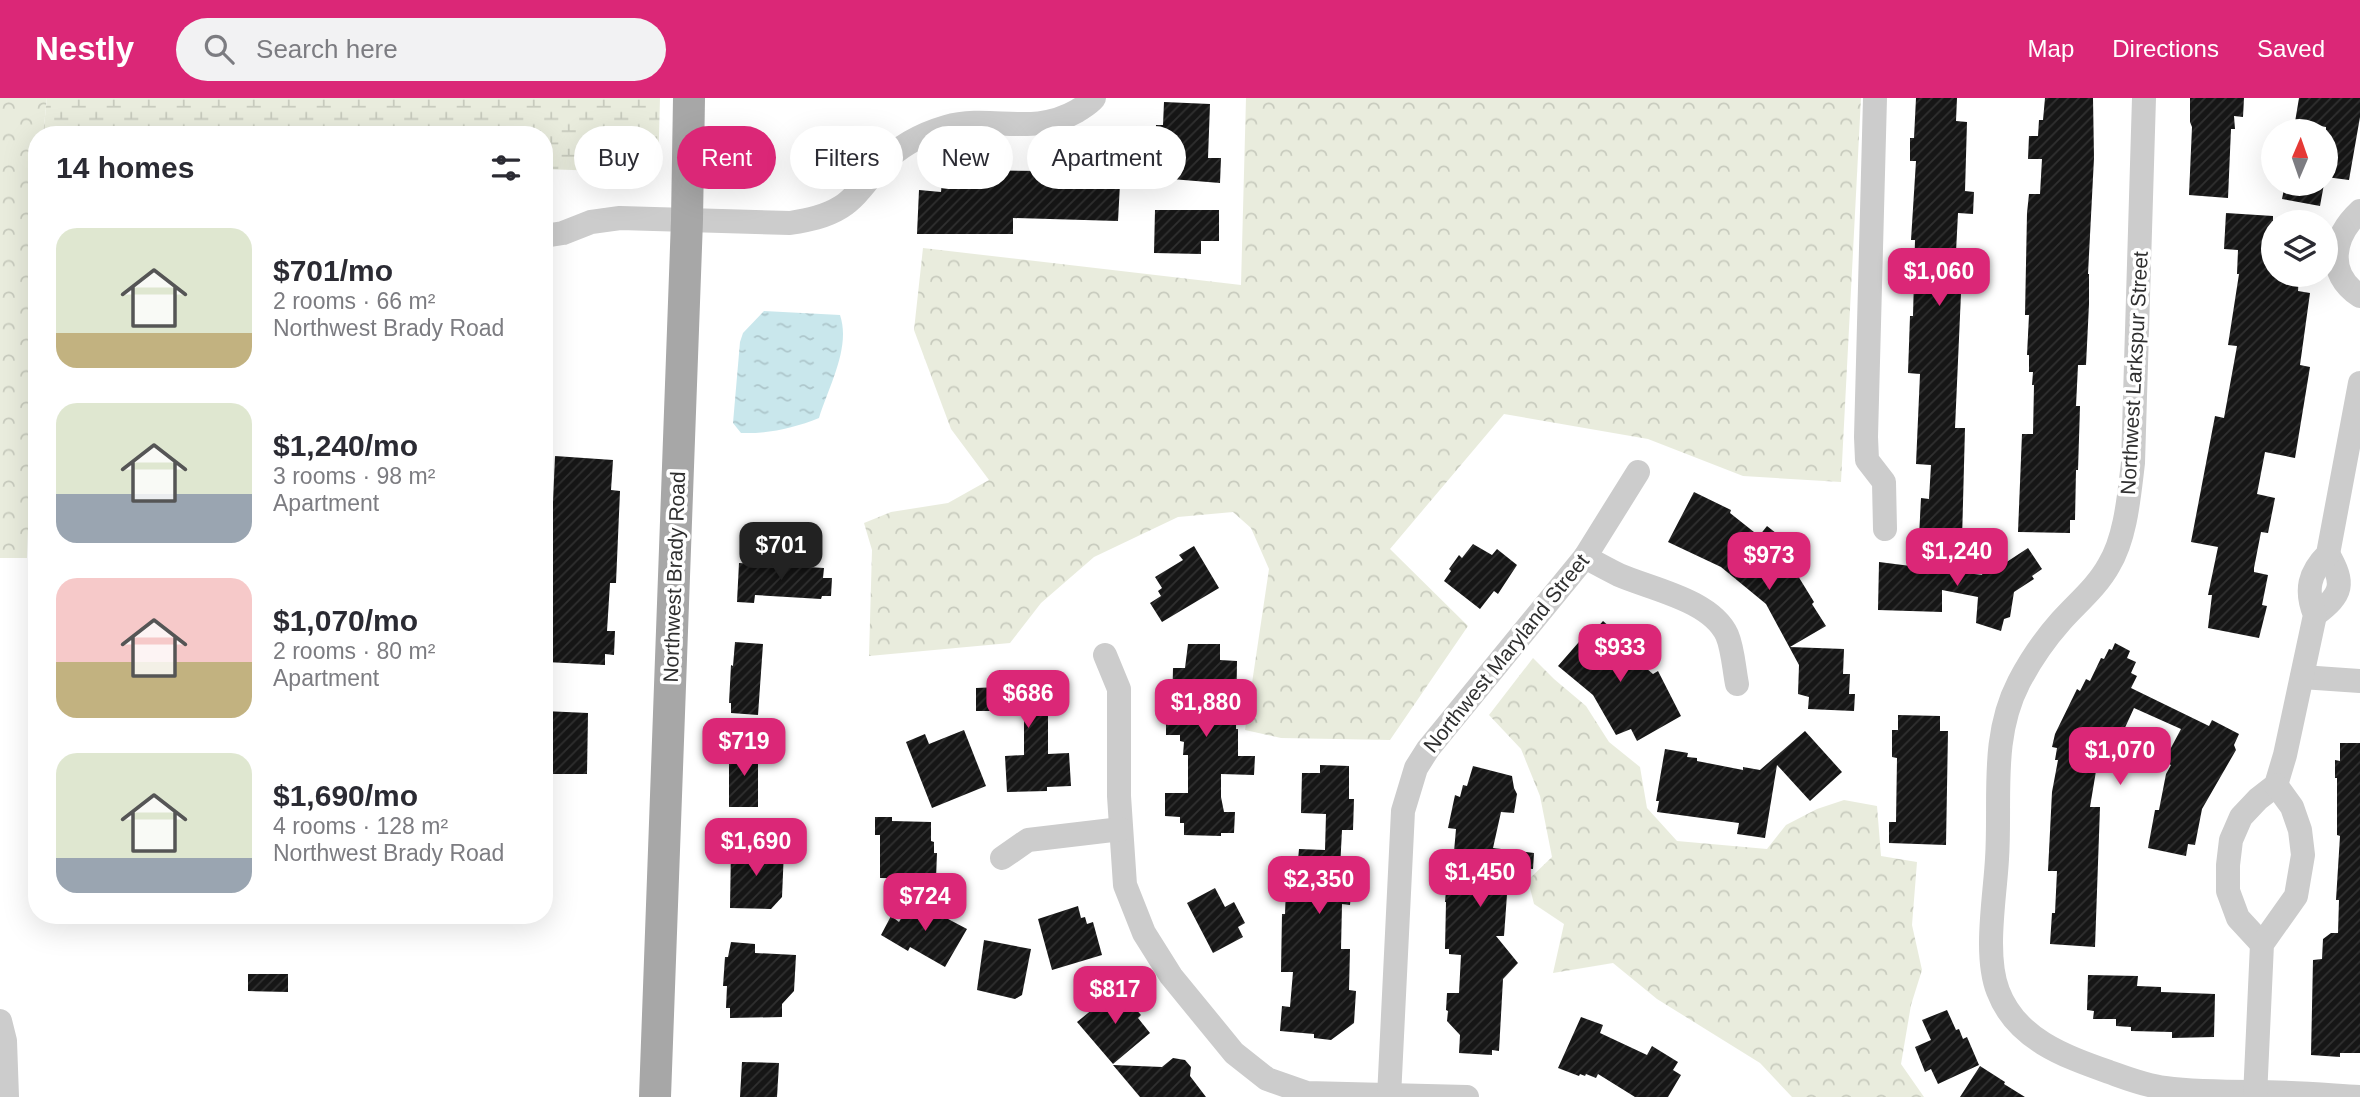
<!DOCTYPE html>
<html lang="en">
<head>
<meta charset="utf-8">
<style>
  :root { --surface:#fff; --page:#f2f2f3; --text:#2b2b33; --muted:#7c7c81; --accent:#db2777 }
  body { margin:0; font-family:Helvetica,sans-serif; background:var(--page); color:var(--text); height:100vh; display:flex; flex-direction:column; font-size:26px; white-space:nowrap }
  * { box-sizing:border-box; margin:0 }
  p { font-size:23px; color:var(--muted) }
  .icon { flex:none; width:38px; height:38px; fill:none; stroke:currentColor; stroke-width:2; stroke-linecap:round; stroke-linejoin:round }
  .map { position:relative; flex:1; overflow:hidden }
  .sheet { position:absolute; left:28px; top:28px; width:525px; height:798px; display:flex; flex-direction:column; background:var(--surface); border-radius:28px; box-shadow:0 7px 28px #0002 }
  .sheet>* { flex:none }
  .banner { position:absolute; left:574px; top:28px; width:665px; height:63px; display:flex; gap:14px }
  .needle { width:46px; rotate:2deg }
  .buttons { position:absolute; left:2261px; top:21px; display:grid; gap:14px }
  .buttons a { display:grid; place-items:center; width:77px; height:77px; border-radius:50%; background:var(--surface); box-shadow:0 7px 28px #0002; font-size:35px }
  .price { position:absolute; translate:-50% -60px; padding:0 16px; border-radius:14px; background:var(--accent); color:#fff; font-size:23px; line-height:46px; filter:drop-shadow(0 2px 4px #0008) }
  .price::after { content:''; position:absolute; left:50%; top:42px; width:21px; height:16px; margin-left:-10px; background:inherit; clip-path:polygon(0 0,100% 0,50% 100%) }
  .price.on { background:#222; color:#fff }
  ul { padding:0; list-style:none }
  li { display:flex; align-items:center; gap:21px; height:175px; padding:0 28px }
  li span { display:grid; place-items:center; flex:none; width:196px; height:140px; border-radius:21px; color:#555 }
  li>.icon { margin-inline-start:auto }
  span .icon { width:84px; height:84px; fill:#fffc; stroke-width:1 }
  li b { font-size:30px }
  h2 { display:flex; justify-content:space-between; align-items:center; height:84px; padding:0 28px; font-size:30px }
  .pill { padding:0 24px; border-radius:32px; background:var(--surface); box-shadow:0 7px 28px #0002; font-size:24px; line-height:63px }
  .pill.on { background:var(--accent); color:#fff }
  header { display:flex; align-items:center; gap:42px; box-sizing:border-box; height:98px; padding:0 35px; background:var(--accent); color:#fff }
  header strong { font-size:33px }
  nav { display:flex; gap:38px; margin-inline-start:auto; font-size:24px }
  .search { width:490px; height:63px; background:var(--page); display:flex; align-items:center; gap:18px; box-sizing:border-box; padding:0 24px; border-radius:38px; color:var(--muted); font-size:26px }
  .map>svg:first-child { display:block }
</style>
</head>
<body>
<header>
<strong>Nestly</strong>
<div class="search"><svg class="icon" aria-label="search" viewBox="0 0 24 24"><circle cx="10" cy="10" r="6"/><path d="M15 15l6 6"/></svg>Search here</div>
<nav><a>Map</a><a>Directions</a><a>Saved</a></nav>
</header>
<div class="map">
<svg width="2360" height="999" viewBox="0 0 2360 999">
  <defs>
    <pattern id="forest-crowns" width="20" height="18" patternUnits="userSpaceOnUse" patternTransform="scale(1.75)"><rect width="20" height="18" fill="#e9ecdd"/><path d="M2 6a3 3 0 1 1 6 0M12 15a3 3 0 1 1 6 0" fill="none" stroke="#c8cbbe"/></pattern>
    <pattern id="wetland-marsh" width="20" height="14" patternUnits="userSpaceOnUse" patternTransform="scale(1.75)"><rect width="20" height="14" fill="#e9ecdd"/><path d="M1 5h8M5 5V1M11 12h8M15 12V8" fill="none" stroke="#c8cbbe"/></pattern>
    <pattern id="water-ripples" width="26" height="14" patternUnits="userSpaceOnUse" patternTransform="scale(1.75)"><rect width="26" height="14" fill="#c9e7ec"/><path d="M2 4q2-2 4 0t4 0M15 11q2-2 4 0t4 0" fill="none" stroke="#adc6cb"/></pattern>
    <pattern id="building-hatch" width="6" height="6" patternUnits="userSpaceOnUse" patternTransform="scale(1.75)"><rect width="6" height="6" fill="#161616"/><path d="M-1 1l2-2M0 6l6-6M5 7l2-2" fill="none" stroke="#303030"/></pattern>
  </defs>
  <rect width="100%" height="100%" fill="#fff"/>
  <g fill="url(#forest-crowns)">
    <polygon points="0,0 47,0 43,37 37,37 37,173 27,460 0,460"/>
    <polygon points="1246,0 1861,0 1841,384 1743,378 1648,341 1504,316 1390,451 1468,528 1390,642 1281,640 1245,632 1269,471 1251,430 1233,414 1178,419 1094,459 1041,505 1010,545 869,558 872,452 864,425 891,414 948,405 989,382 951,331 914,232 923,150 1241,187"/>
    <polygon points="1533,560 1554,581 1586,608 1609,644 1640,669 1647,710 1677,743 1767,751 1786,727 1817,711 1844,702 1877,708 1881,758 1917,764 1912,827 1922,872 1911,907 1901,966 1924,999 1792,999 1760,965 1657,901 1613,865 1553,875 1564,826 1534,806 1528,782 1552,759 1540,698 1521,651 1489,617"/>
  </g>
  <polygon fill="url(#wetland-marsh)" points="47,0 660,0 658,75 544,71 544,37 43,37"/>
  <path fill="url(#water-ripples)" d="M764 213 840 217C851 249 829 288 819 320 794 330 769 336 741 335L733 325 740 244 743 235Z"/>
  <g fill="url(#building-hatch)">
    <polygon points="1916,0 1957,0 1956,23 1967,24 1965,93 1974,94 1973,116 1958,115 1956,154 1959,154 1959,173 1962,173 1955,330 1965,330 1962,442 1919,439 1921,400 1929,401 1931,367 1916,366 1920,276 1908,275 1910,218 1913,218 1915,142 1911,142 1916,63 1910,63 1910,40 1914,40"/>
    <polygon points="2045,0 2093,0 2094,60 2088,176 2089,176 2089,206 2086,267 2078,267 2076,308 2080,308 2078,372 2076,372 2075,422 2070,422 2070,435 2018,434 2022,336 2033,336 2034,287 2032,287 2033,274 2029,274 2029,257 2027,257 2029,217 2025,217 2027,115 2029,96 2040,96 2042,61 2028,61 2029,38 2038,38 2039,22 2043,22"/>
    <polygon points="2190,0 2244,0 2243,19 2234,18 2235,31 2231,31 2228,100 2189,97 2192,29 2190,24"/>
    <polygon points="2299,0 2360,0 2360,19 2349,82 2326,79 2326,29 2295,24"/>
    <polygon points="1164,4 1210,6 1208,60 1221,60 1220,85 1159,80 1161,46 1155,46 1156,27 1163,27"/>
    <polygon points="1076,64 1121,67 1118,123 1013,120 1013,136 917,136 919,92 941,94 942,84 970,85 970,72 1043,73 1043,68 1076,70"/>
    <polygon points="2285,86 2324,86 2320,108 2282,101"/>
    <polygon points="1155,112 1219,112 1219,143 1201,143 1201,156 1154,155"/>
    <polygon points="2226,115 2273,118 2273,177 2299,177 2298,193 2310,195 2300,267 2310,269 2295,360 2265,354 2257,396 2275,400 2268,435 2261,434 2254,470 2254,474 2268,477 2262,507 2267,508 2259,540 2208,530 2212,497 2208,497 2218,449 2191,444 2215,318 2224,320 2237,248 2228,247 2239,176 2237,176 2238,152 2224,151"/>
    <polygon points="555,358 613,362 611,392 620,393 616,485 610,485 607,533 615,533 614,557 605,556 605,567 546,564"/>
    <polygon points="1694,394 1731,412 1730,415 1759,438 1767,428 1795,450 1787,460 1814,504 1812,506 1826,528 1790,549 1844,551 1843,576 1850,576 1849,596 1855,596 1854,613 1808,611 1809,599 1798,596 1799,567 1766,506 1721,469 1668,444"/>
    <polygon points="1473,446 1492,457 1497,451 1517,467 1498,496 1494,493 1480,511 1444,483 1451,473 1449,471 1459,457 1462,460"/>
    <polygon points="1194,448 1219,490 1162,524 1150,505 1161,498 1158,493 1162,490 1155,479 1183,462 1179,457"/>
    <polygon points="2028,450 2042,471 2032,478 2034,481 2014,494 2010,519 2004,521 2001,533 1976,525 1978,499 1942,492 1942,514 1878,512 1879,464 1982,477 1985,466 1999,469"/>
    <polygon points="739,465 824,470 823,480 832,480 831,498 822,498 821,501 755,497 754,505 737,504"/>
    <polygon points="1603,523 1624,541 1620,546 1629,553 1628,555 1653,576 1658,573 1681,618 1637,643 1631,631 1616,637 1593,597 1558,568 1592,529 1595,532"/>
    <polygon points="735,544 763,546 758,617 731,615 731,605 729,605 731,567 733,568"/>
    <polygon points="2115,545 2130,553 2127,560 2136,564 2131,575 2137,578 2131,590 2209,628 2212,622 2239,636 2234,647 2236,652 2202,711 2195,747 2188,746 2186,758 2148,750 2155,712 2159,712 2166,676 2171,667 2164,663 2181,631 2134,610 2123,634 2117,632 2110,675 2096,673 2090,709 2100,709 2095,849 2050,846 2052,815 2055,815 2057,773 2048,773 2052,694 2058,662 2055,662 2057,650 2052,649 2055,636 2077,591 2080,593 2086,581 2090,583 2101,560 2104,561 2109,551 2112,552"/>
    <polygon points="1188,546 1220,546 1220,562 1237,563 1236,631 1238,631 1238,658 1255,658 1254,677 1221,676 1221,699 1224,714 1235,714 1234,735 1221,735 1221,738 1184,737 1184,725 1180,725 1180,719 1165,718 1165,695 1188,695 1188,657 1183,657 1184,644 1180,643 1180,637 1166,637 1166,614 1172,614 1173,570 1185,570"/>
    <polygon points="999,572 1048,572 1048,656 1069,655 1071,688 1047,689 1047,693 1007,694 1005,658 1024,657 1024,613 976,613 976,590 999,589"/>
    <polygon points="544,613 588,615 587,676 544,676"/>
    <polygon points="1898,617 1940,618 1940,633 1948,633 1946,747 1889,745 1889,724 1896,724 1897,660 1892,659 1892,632 1898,632"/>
    <polygon points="964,632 986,688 932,710 906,644 925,636 929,646"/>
    <polygon points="1805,633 1842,674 1810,703 1777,667 1765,740 1737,736 1739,725 1657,714 1659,703 1656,703 1665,651 1688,655 1687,659 1697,660 1697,663 1743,672 1743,669 1760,672"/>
    <polygon points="2340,645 2360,645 2360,955 2340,955 2340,959 2311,957 2313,862 2322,861 2323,841 2331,835 2338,835 2339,802 2336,802 2340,738 2337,737 2337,680 2335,680 2335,662 2340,663"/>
    <rect x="729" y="650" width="29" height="59"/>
    <polygon points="1320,667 1349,668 1349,701 1354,701 1353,732 1342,732 1340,771 1342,771 1342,782 1352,783 1350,807 1342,806 1341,851 1350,851 1349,892 1356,893 1354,925 1331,942 1314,940 1314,936 1280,933 1282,908 1290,909 1293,874 1281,874 1282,816 1285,816 1287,762 1298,762 1299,751 1325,752 1326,716 1301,715 1302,675 1320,675"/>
    <polygon points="1473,668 1512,678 1514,690 1517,696 1514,715 1501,714 1493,750 1534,755 1533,771 1509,769 1504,838 1496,838 1518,865 1503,881 1499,953 1492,952 1492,957 1459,955 1460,937 1447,923 1448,913 1446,912 1447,895 1459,895 1461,857 1449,856 1449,851 1445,851 1446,804 1445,804 1448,769 1453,765 1456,731 1448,730 1455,697 1460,699 1463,687 1467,688"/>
    <polygon points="875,719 892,719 892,723 931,724 931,743 934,744 934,755 937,755 936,781 880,780 880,737 875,737"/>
    <polygon points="731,750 784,752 782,799 771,811 730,810"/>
    <polygon points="1215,790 1225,809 1234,804 1245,825 1238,829 1243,839 1213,855 1187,805"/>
    <polygon points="912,802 967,831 945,869 910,849 908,853 881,837 891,818 899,824"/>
    <polygon points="1078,808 1081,820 1085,819 1087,826 1093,824 1102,857 1052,872 1038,821"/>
    <polygon points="984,842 1031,851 1022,897 1015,901 977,892"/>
    <polygon points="731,844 755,846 755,855 796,857 794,893 782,906 782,919 730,920 730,910 726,910 727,888 723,888 725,859 728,859"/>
    <polygon points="248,876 288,876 288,894 248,893"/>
    <polygon points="2088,877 2138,878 2137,888 2161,889 2161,894 2215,896 2214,939 2172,940 2172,934 2131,933 2131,929 2116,928 2116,921 2093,921 2094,913 2087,912"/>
    <polygon points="1120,889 1136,907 1134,909 1141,917 1138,920 1150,935 1113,966 1077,924"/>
    <polygon points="1947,912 1956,932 1959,931 1963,941 1967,939 1979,967 1938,986 1931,971 1925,974 1915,949 1931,942 1922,922"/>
    <polygon points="1581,919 1603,927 1600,935 1647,957 1652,948 1678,964 1673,972 1681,977 1668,999 1635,999 1598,976 1596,980 1586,976 1585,978 1580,976 1579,978 1558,970"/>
    <polygon points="1173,960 1185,962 1191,969 1190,978 1206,999 1140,999 1113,967 1162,969"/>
    <polygon points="742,964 779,965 777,999 740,999"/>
    <polygon points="1980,968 2005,984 2004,986 2025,999 1960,999"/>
  </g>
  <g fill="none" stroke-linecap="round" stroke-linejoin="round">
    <g stroke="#ccc" stroke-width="24">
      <polyline points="1875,0 1866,339 1867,362 1884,384 1885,431"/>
      <path d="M2144 0 2133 365C2129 397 2126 439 2109 467 2097 489 2077 505 2061 523 2045 541 2030 563 2019 584 1990 640 2001 701 1997 761 1995 799 1984 857 1998 893 2016 941 2064 958 2109 974 2126 980 2146 988 2165 990 2195 994 2224 994 2254 994 2289 994 2325 997 2360 999"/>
      <path d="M2360 113C2333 138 2325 175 2360 198"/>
      <path d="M544 138 563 135 591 124 620 120 790 125C808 122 825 119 841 109 857 99 868 81 881 67 898 49 922 36 946 29 991 16 1032 39 1077 13 1083 9 1089 6 1094 0"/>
      <path d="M1585 459C1596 465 1607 471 1619 477 1651 491 1711 502 1727 537 1733 551 1734 571 1737 586"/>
      <path d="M2315 517C2343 496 2345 486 2328 456"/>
      <polyline points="1105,557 1119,591 1119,698 1125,787 1144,835 1171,878 1234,955 1267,981 1307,995 1467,999"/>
      <polyline points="2302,579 2360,583"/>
      <polyline points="1002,760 1028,742 1121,731"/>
      <path d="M2262 846 2238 820 2228 793V767L2231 742 2241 719 2258 701 2276 687 2285 657 2315 517C2305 492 2309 475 2328 456L2360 285"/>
      <polyline points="0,923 5,943 7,999"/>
      <polyline points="1389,999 1403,713 1416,670 1428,651 1585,459 1638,374"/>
      <polyline points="2255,999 2262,846 2296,798 2303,757 2300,732 2292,709 2276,687"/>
    </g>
    <polyline stroke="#a7a7a7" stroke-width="32" points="655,999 687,122 689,0"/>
  </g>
  <g text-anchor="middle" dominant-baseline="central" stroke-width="7" stroke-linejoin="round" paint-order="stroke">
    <g font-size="21" fill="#2f2f2f" stroke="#fff">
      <text transform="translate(2134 275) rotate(-87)">Northwest Larkspur Street</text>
      <text transform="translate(674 479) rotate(-88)">Northwest Brady Road</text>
      <text transform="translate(1506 555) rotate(-51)">Northwest Maryland Street</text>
    </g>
  </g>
</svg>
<div class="buttons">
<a><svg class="needle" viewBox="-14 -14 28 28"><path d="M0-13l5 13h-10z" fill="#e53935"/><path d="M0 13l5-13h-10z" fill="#7c7c81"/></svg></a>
<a><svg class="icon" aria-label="layers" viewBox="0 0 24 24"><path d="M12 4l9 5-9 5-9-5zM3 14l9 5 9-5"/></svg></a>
</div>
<b class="price" style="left:1939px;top:210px">$1,060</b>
<b class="price on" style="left:781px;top:484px">$701</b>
<b class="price" style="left:1957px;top:490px">$1,240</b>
<b class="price" style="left:1769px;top:494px">$973</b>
<b class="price" style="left:1620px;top:586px">$933</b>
<b class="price" style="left:1028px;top:632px">$686</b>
<b class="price" style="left:1206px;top:641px">$1,880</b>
<b class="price" style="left:744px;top:680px">$719</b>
<b class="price" style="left:2120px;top:689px">$1,070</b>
<b class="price" style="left:756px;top:780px">$1,690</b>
<b class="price" style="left:1480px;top:811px">$1,450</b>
<b class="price" style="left:1319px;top:818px">$2,350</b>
<b class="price" style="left:925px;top:835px">$724</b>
<b class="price" style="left:1115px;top:928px">$817</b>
<div class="banner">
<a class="pill">Buy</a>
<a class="pill on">Rent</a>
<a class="pill">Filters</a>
<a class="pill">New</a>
<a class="pill">Apartment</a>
</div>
<section class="sheet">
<h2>14 homes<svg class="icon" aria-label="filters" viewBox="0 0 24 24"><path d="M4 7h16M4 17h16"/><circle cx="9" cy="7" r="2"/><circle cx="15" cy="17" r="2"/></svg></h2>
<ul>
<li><span style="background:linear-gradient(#dfe7d0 75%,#c2b280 0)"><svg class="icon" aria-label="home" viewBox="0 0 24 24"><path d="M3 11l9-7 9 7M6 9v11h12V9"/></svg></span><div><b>$701/mo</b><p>2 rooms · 66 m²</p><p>Northwest Brady Road</p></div></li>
<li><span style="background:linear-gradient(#dfe7d0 65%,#9aa5b1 0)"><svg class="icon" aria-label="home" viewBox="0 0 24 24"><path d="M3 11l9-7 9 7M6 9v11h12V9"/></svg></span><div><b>$1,240/mo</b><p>3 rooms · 98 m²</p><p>Apartment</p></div></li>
<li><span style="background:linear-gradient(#f6c9c9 60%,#c2b280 0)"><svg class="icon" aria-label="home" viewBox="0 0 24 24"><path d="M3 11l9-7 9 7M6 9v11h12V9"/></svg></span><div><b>$1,070/mo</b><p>2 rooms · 80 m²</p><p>Apartment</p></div></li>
<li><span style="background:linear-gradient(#dfe7d0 75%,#9aa5b1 0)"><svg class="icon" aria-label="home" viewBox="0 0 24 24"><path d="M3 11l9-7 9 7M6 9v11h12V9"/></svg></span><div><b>$1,690/mo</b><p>4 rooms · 128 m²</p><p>Northwest Brady Road</p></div></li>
</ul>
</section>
</div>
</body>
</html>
